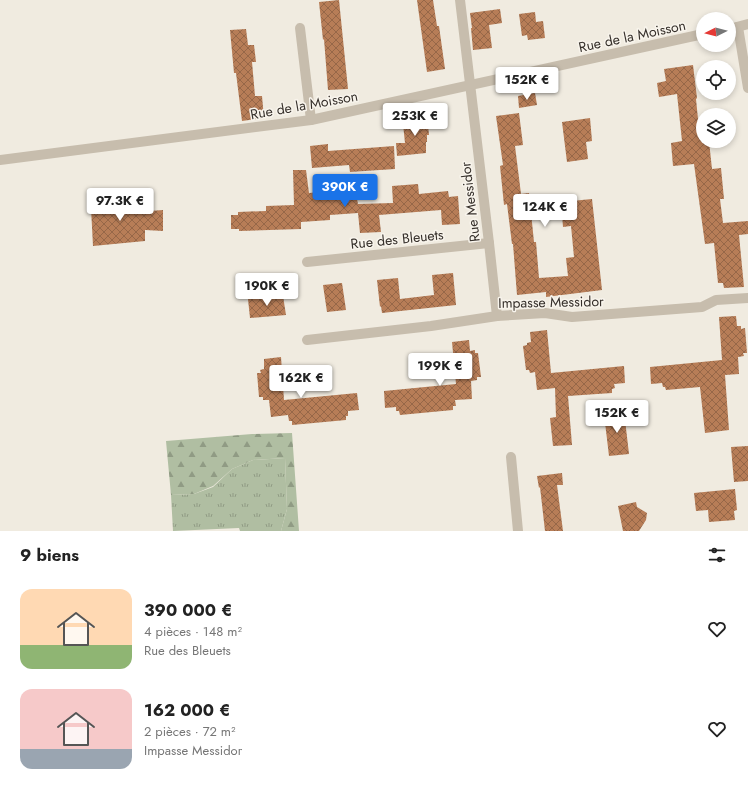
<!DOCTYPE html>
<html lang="fr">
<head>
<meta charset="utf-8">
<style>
  :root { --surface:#fff; --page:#f6f6f6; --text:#222; --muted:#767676; --accent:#1a73e8 }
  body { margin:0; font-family:Jost,sans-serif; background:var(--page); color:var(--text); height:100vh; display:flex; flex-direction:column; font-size:15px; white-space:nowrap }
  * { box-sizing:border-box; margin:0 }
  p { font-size:13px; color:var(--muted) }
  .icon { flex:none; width:22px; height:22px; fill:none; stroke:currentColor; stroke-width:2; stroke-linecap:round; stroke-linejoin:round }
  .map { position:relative; height:531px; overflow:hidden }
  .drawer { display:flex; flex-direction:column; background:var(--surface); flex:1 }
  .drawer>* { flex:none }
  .needle { width:26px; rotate:264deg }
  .tools { position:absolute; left:696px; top:12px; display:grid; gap:8px }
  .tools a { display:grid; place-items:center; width:40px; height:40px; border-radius:50%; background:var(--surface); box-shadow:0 2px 6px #0003; font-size:20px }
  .price { position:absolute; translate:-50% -34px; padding:0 9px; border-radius:4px; background:#fff; color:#222; font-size:13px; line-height:26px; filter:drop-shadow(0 1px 2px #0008) }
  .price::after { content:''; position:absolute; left:50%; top:24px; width:12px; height:9px; margin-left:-6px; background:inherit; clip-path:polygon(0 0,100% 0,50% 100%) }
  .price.active { background:var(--accent); color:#fff }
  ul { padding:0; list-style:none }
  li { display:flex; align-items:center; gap:12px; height:100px; padding:0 20px }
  li span { display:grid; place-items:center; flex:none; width:112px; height:80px; border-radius:12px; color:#555 }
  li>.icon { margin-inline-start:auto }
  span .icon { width:48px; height:48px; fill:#fffc; stroke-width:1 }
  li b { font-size:17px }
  h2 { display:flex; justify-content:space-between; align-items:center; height:48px; padding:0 20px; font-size:17px }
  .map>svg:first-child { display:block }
</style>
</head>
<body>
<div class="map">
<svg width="748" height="531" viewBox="0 0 748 531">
  <defs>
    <pattern id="grass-tufts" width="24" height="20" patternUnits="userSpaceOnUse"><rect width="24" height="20" fill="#b0bea2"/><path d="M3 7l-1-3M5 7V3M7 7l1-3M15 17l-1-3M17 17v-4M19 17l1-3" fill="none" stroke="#909b84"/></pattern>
    <pattern id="forest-firs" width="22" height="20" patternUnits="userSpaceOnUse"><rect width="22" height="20" fill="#b0bea2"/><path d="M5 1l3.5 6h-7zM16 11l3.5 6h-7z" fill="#909b84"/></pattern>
    <pattern id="building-cross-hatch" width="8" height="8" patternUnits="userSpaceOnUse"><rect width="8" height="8" fill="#b77d57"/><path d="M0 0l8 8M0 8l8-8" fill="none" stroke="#966748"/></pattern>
  </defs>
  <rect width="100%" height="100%" fill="#f0ebe0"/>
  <polygon fill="url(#grass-tufts)" points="285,458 287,509 281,531 240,531 239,528 173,531 171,495 194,494 213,487 232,469 253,460"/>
  <polygon fill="url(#forest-firs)" points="292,433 299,531 281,531 287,509 285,458 253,460 232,469 213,486 194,494 171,495 166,441 252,434"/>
  <g fill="url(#building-cross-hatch)">
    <polygon points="339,0 348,89 328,90 324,39 323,40 319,2"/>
    <polygon points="417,0 433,0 437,26 439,26 445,69 427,72"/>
    <polygon points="500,9 502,23 489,25 492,48 473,50 471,28 472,28 470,13"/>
    <polygon points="535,12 536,22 543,21 545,38 528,40 527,35 522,36 519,14"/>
    <polygon points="246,29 248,45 254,45 256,62 252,62 255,96 262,96 264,118 242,121 236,73 234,73 230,30"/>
    <polygon points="693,65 697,98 696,99 700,139 703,139 703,141 709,141 712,169 721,168 724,199 720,199 723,223 748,221 748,234 739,235 744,287 724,288 723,283 718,283 714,243 705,244 694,164 673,166 671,143 682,141 677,94 659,97 657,83 666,81 664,69"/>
    <polygon points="535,93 537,105 519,108 518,96"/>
    <polygon points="426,105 429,135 427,135 427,142 426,142 426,153 397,156 396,143 405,143 403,124 417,123"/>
    <polygon points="519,113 523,145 515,146 521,194 529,193 534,242 536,242 539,278 568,276 566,258 574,257 571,226 563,227 561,202 592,199 602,290 546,297 546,292 517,295 513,244 512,244 507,204 504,205 500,166 503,165 496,116"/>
    <polygon points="590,118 592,141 586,142 588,159 567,162 562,122"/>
    <polygon points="328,144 328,151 394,146 395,169 350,172 349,165 312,168 310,146"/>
    <polygon points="293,170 306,170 309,193 355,189 358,204 393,203 392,186 418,184 419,194 448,191 449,197 458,196 460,224 442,225 441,210 379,215 381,232 360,233 358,213 330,215 330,220 301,222 301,229 239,231 239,229 231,229 231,215 238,215 238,212 266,211 266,206 294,205"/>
    <polygon points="106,188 107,214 163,210 163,231 145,230 145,241 93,246 90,189"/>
    <polygon points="453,273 456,305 382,313 381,306 380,307 377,280 398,278 400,299 434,295 432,275"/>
    <polygon points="342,283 346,310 327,312 323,285"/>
    <polygon points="283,296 286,315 250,318 248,299"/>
    <polygon points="736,316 737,326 741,326 741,329 745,328 747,353 743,353 744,356 738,357 739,374 725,375 729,430 705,433 700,387 666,390 665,387 663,387 662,383 651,384 650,367 722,360 719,317"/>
    <polygon points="547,330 551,373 624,366 625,383 614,384 615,388 612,389 612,393 568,396 572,445 553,446 550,418 556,417 555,388 537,390 535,372 530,373 529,370 526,370 523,346 527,345 527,343 531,342 530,332"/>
    <polygon points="469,340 470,351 475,350 475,353 478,353 481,377 477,377 477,380 471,381 472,399 455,400 456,406 453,406 453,410 400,415 399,411 396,411 396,407 385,408 384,391 456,384 452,342"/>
    <polygon points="281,357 284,400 357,393 359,410 348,411 348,416 346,416 346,420 292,425 292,421 289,421 288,415 271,417 269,400 263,400 263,397 259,397 257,373 261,373 260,370 264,369 264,359"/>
    <polygon points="624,411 629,454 609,456 604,414"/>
    <polygon points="748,446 748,481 734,482 731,447"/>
    <polygon points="562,473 563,485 557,485 563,531 545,531 540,487 539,488 537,476"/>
    <polygon points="735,489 737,510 734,511 735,520 709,522 708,510 696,511 694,493"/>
    <polygon points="636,502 637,507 647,513 646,520 639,531 623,531 618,506"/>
  </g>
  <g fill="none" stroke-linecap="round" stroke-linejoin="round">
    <g stroke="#c7bdad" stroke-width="10">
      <polyline points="460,0 489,243 497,316"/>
      <polyline points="738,27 748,88"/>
      <polyline points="300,28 311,120"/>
      <polyline points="729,29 748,24"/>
      <polyline points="0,160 311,120 703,34"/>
      <polyline points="307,262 489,243"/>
      <polyline points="307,340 431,326 497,316 545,313 572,317 702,307 716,300 748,298"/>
      <polyline points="511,457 518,531"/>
    </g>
  </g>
  <g text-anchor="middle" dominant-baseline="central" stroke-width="3" stroke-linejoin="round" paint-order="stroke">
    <g font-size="14" fill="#36302b" stroke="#f8f4ec">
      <text transform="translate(632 36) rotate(-12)">Rue de la Moisson</text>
      <text transform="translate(304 105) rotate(-10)">Rue de la Moisson</text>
      <text transform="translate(470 202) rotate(-97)">Rue Messidor</text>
      <text transform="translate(397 239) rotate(-6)">Rue des Bleuets</text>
      <text transform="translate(551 302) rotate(-1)">Impasse Messidor</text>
    </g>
  </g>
</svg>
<div class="tools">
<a><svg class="needle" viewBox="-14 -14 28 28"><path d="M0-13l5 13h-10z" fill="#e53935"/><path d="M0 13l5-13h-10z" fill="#767676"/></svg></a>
<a><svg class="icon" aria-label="locate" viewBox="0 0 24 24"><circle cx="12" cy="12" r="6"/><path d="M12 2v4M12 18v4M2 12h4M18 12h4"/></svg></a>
<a><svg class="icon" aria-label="layers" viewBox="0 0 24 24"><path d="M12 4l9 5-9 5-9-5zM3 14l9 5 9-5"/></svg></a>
</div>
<b class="price" style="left:527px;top:101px">152K €</b>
<b class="price" style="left:415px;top:137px">253K €</b>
<b class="price active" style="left:345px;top:208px">390K €</b>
<b class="price" style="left:120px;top:222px">97.3K €</b>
<b class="price" style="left:545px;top:228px">124K €</b>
<b class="price" style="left:267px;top:307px">190K €</b>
<b class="price" style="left:440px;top:387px">199K €</b>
<b class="price" style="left:301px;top:399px">162K €</b>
<b class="price" style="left:617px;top:434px">152K €</b>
</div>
<section class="drawer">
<h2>9 biens<svg class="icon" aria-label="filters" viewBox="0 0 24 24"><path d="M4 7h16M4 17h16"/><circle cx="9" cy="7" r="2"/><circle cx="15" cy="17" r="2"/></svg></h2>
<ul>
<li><span style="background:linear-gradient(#ffd9b3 70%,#8fb573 0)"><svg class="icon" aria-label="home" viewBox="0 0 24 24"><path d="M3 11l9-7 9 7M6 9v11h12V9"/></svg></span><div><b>390 000 €</b><p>4 pièces · 148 m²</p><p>Rue des Bleuets</p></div><svg class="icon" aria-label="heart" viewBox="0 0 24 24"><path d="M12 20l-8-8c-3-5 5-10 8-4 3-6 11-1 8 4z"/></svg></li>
<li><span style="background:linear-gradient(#f6c9c9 75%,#9aa5b1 0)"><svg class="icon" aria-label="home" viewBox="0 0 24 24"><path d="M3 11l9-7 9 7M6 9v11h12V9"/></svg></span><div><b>162 000 €</b><p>2 pièces · 72 m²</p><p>Impasse Messidor</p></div><svg class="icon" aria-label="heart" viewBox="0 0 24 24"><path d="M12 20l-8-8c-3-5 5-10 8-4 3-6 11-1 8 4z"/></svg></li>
</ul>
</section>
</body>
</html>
